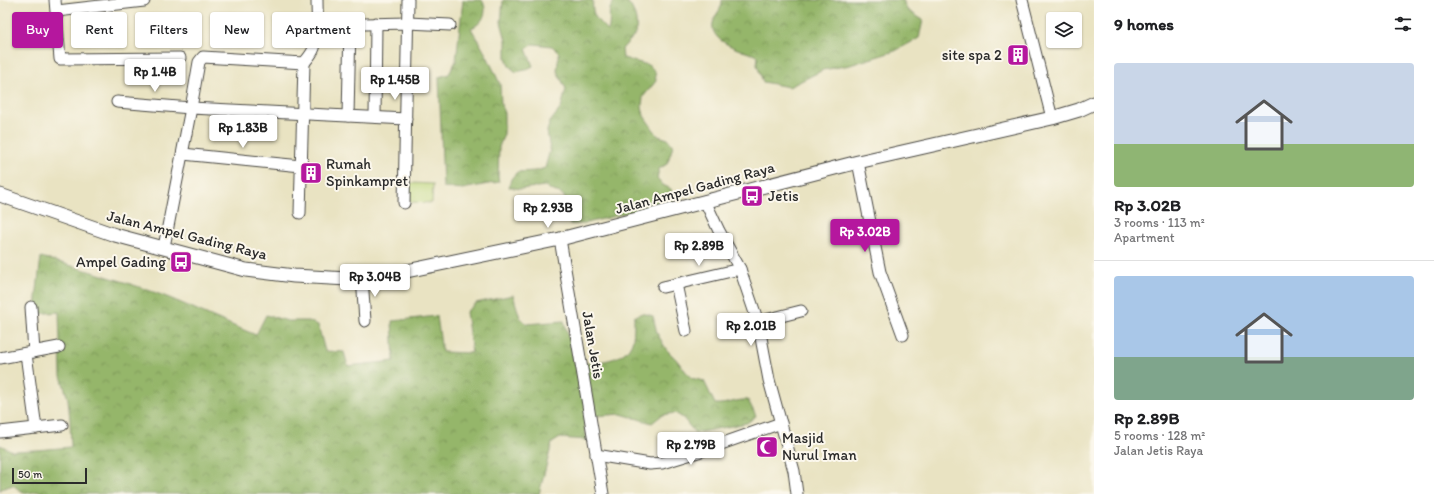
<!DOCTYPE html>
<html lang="en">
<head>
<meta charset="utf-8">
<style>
  :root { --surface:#fff; --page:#f6f6f6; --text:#202124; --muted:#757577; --line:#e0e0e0; --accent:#b5179e }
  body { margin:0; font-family:Itim,sans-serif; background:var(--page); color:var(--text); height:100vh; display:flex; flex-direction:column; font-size:15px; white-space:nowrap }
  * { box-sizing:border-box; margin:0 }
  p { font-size:13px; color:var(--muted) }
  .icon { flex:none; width:22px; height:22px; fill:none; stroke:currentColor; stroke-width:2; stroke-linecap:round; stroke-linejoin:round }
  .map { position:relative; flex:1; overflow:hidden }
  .details { display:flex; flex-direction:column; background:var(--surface); width:340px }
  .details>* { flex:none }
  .top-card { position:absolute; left:12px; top:12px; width:380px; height:36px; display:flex; gap:8px }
  .buttons { position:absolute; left:1046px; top:12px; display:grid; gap:8px }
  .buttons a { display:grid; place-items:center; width:36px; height:36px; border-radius:4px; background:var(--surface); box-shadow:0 1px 3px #0004; font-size:20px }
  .scale { position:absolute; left:12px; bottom:10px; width:75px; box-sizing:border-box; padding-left:4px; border:2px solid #2b2b2b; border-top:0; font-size:11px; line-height:14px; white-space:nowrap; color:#2b2b2b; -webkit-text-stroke:3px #fbf7ec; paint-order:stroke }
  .price { position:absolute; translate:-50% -34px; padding:0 9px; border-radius:4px; background:#fff; color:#222; font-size:13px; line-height:26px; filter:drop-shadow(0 1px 2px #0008) }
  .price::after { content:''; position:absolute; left:50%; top:24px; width:12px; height:9px; margin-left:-6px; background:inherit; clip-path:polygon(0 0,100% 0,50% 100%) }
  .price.current { background:var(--accent); color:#fff }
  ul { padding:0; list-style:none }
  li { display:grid; align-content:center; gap:8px; height:212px; padding:0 20px }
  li+li { border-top:1px solid var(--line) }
  li span { display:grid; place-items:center; height:124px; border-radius:4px; color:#555 }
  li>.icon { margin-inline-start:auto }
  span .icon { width:72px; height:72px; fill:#fffc; stroke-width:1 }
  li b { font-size:17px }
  h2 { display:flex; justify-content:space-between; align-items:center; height:48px; padding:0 20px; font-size:17px }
  .chip { padding:0 14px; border-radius:4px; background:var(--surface); box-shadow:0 1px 3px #0004; font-size:14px; line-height:36px }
  .chip.current { background:var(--accent); color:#fff }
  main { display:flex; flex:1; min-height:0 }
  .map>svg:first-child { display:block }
</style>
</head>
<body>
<main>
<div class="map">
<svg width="1094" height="494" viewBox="0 0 1094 494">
  <defs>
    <pattern id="forest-crowns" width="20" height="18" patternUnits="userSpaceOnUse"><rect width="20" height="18" fill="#95b66a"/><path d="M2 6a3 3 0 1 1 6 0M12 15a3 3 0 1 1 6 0" fill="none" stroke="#7a9457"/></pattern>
  </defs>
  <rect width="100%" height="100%" fill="#fbf7ec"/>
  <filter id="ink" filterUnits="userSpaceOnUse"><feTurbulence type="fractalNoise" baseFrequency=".025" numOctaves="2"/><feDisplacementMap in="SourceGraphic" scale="8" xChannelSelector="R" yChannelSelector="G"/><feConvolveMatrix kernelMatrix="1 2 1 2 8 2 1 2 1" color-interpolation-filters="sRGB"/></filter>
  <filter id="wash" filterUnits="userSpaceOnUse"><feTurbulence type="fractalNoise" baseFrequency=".012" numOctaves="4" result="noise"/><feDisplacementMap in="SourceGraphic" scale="16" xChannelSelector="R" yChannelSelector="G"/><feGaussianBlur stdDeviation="0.9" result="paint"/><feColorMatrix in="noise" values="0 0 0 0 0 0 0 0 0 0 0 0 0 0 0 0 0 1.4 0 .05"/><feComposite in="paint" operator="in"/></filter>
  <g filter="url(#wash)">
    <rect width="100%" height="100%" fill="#e9e3c2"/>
    <g fill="url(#forest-crowns)" stroke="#60704a">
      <path d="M463 0H482C489 11 483 24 471 28L488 58 500 84 501 104 504 113V134L499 147 498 177 499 182 462 189 443 187 439 77 449 74 456 61Z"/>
      <path d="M503 0H593C591 16 597 20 608 31 612 18 605 10 616 0H625C634 6 639 24 635 34 632 39 626 44 622 49L623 58 648 65 655 71 656 81 643 97 642 106 644 116 658 136 668 139 673 146 667 164 659 169 657 178 663 185 671 189 673 201 583 224H570C568 218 567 197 562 194 559 192 556 192 553 191 550 190 548 187 545 186L520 189 509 187 511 179 517 172 536 171 545 168 550 150 547 131 550 122 561 108 566 89 557 71 559 53 552 46 534 44 526 49 533 66 525 70 516 72 509 66 506 58V40L501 22Z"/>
      <path d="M722 0H903L907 10 923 20 919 38 895 51 850 65 823 70 789 87 763 82 757 65 758 56C744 51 705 42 714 20 716 13 723 8 722 0Z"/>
      <path d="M41 257C85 270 129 282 172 299 200 311 228 324 256 335L266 315 288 321H308L318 325 325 351 344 352 348 366 394 361 392 321 437 316 442 352 472 353 466 312 476 303 513 295 520 318 527 324 564 321 573 354 575 365C595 361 627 364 633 339 634 332 634 324 634 317L642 313 653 316 657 333 666 349 675 358 691 378 704 381 715 404C727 405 737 399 748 400L756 416 747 423 695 433 683 418 675 413 662 415 652 423 621 414 595 416 584 423 587 440 560 438 552 443 539 494H46L39 491C26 494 24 494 13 485L1 489 0 491V445L12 451 37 450 71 447 70 420 68 399 61 376 59 312 35 314 36 298Z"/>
    </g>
    <polygon fill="#bcd57a" stroke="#748052" points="410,183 433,184 432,203 409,202"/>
  </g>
  <g filter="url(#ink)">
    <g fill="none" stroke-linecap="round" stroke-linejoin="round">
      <g stroke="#484742" stroke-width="13">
        <g id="minor">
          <polyline points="55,0 60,59 180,58"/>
          <polyline points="1022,0 1052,118"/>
          <polyline points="57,11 144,1"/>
          <polyline points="321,25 408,23 450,25"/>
          <path d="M304 63C308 58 312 54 314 48 319 33 317 15 317 0"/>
          <polyline points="117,102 191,108 199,62 203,57 304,63"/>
          <polyline points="348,116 350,24"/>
          <polyline points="375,117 376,23"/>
          <polyline points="183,154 301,166"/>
          <polyline points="858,162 880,272 903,335"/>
          <polyline points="705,201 719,231 740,269 758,322 769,380 794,471 797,494"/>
          <polyline points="404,203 408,0"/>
          <polyline points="300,213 304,63"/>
          <polyline points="560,239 603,494"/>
          <polyline points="164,247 191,108 406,119"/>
          <polyline points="362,277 365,321"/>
          <polyline points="676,284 686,331"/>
          <polyline points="663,287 740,269"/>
          <polyline points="31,307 34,352"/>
          <polyline points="758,322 801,311"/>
          <polyline points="26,354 36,428"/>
          <polyline points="0,358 59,347"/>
          <polyline points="0,432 62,425"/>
          <polyline points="596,455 650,464 662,463 698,452 781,423"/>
        </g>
      </g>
      <g stroke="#484742" stroke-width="15">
        <polyline id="major" points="0,195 115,235 246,270 294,276 348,279 397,273 560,239 858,162 1052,118 1079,110 1094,103"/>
      </g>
      <use href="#minor" stroke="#fff" stroke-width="11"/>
      <use href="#major" stroke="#fff" stroke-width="13"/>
    </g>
  </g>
  <defs>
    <g id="building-square" transform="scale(1.15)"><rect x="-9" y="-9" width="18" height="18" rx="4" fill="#b5179e" stroke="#fbf7ec"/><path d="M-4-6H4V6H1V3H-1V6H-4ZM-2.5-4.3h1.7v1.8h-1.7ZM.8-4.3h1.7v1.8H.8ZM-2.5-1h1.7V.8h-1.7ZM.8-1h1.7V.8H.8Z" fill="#fff"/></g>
    <g id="bus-square" transform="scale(1.15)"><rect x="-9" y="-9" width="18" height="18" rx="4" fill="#b5179e" stroke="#fbf7ec"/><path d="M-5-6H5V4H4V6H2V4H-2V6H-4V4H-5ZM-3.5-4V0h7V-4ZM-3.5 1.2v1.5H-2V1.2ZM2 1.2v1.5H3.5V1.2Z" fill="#fff"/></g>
    <g id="mosque-square" transform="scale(1.15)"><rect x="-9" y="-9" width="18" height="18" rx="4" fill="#b5179e" stroke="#fbf7ec"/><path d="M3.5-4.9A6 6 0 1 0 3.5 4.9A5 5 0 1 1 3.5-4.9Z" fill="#fff"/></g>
  </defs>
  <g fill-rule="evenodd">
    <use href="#building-square" x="1018" y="55"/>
    <use href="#building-square" x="311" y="173"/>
    <use href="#bus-square" x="752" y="196"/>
    <use href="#bus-square" x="181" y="262"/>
    <use href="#mosque-square" x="767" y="447"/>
  </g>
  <g text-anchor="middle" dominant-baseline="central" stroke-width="4" stroke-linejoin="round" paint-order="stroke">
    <g font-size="15" fill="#2b2b2b" stroke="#fbf7ec" text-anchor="start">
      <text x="1002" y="55" text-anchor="end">site spa 2</text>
      <text x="326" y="164">Rumah<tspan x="326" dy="17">Spinkampret</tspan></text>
      <text x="768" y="196">Jetis</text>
      <text x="166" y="262" text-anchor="end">Ampel Gading</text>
      <text x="782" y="438">Masjid<tspan x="782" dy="17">Nurul Iman</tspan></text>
    </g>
    <g font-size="15" fill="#2b2b2b" stroke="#fbf7ec">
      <text transform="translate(695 188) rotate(-15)">Jalan Ampel Gading Raya</text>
      <text transform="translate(187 235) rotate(14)">Jalan Ampel Gading Raya</text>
      <text transform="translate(593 345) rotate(80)">Jalan Jetis</text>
    </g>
  </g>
</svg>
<div class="buttons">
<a><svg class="icon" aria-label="layers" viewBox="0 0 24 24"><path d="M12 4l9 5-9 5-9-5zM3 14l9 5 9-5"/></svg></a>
</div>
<div class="scale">50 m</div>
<b class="price" style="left:155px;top:93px">Rp 1.4B</b>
<b class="price" style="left:395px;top:101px">Rp 1.45B</b>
<b class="price" style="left:243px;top:149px">Rp 1.83B</b>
<b class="price" style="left:548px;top:229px">Rp 2.93B</b>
<b class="price current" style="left:865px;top:253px">Rp 3.02B</b>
<b class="price" style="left:699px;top:267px">Rp 2.89B</b>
<b class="price" style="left:375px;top:298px">Rp 3.04B</b>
<b class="price" style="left:751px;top:347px">Rp 2.01B</b>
<b class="price" style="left:691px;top:466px">Rp 2.79B</b>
<div class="top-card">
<a class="chip current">Buy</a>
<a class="chip">Rent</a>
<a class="chip">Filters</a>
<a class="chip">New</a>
<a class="chip">Apartment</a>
</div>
</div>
<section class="details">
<h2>9 homes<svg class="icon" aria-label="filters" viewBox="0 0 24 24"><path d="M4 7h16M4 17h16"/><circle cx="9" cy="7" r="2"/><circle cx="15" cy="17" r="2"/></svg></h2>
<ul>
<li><span style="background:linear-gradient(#c9d6e8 65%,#8fb573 0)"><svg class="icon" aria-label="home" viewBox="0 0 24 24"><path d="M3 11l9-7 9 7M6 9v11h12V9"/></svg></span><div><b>Rp 3.02B</b><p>3 rooms · 113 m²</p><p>Apartment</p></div></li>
<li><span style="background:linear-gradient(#a9c7e8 65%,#7fa58c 0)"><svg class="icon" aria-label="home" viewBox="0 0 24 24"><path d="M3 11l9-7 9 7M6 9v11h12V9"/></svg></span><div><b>Rp 2.89B</b><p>5 rooms · 128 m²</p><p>Jalan Jetis Raya</p></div></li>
</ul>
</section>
</main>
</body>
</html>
